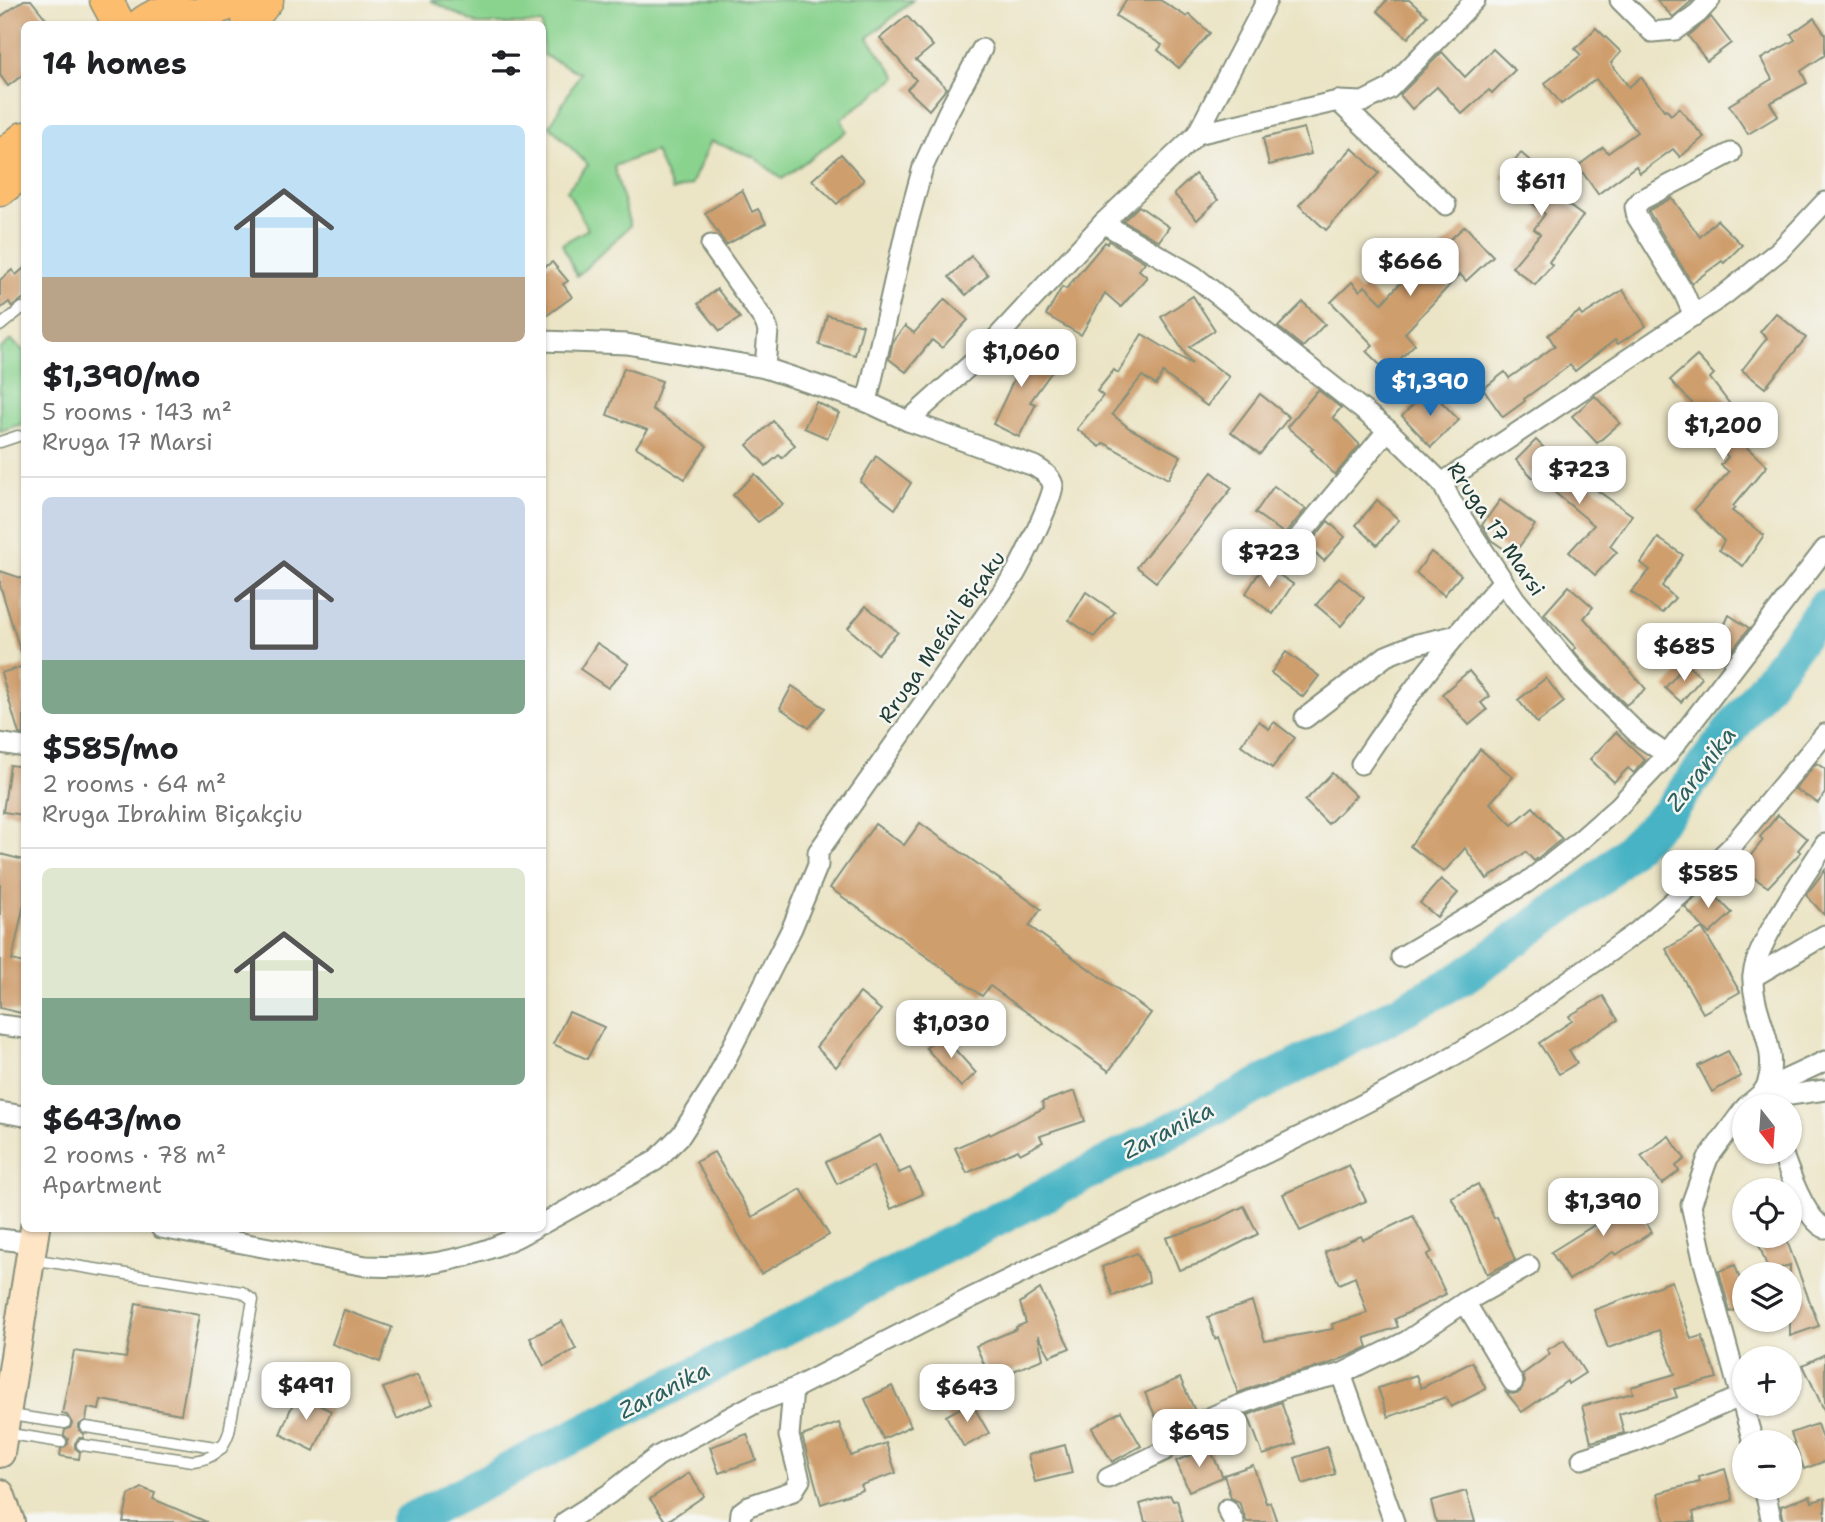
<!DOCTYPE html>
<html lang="en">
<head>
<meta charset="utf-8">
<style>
  :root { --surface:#fff; --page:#f6f6f6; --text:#202124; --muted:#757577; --line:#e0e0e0; --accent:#1f6fb2 }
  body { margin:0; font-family:"Shantell Sans",sans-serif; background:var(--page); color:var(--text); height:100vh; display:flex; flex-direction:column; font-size:26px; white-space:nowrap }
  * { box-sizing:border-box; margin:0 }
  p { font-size:23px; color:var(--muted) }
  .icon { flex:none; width:38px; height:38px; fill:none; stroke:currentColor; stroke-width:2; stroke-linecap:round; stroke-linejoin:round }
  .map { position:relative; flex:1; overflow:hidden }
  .panel { position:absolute; left:21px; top:21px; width:525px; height:1211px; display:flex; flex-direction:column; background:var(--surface); border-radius:10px; box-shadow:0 2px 5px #0004 }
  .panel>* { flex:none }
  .needle { width:46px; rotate:163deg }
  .controls { position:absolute; left:1732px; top:1094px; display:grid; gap:14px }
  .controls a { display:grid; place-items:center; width:70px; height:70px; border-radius:50%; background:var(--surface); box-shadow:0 2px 5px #0004; font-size:35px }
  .price { position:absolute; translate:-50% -60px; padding:0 16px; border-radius:14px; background:#fff; color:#222; font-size:23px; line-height:46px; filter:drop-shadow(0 2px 4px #0008) }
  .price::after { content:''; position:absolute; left:50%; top:42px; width:21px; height:16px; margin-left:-10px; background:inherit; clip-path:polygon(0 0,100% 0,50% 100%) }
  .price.active { background:var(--accent); color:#fff }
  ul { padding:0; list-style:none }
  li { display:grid; align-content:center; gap:14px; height:371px; padding:0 21px }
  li+li { border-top:2px solid var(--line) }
  li span { display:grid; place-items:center; height:217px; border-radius:10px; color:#555 }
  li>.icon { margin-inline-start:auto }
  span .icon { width:126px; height:126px; fill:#fffc; stroke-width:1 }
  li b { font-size:30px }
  h2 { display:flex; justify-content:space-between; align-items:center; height:84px; padding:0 21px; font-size:30px }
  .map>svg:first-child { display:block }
</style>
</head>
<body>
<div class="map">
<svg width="1825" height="1522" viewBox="0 0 1825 1522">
  <rect width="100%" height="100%" fill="#f6f6f2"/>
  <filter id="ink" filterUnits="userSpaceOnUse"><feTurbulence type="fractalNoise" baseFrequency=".0143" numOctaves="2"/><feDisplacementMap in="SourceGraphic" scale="14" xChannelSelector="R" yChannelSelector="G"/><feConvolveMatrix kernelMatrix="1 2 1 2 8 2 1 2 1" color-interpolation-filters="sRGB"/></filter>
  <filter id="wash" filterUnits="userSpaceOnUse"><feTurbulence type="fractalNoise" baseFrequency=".00686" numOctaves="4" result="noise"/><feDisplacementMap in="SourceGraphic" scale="28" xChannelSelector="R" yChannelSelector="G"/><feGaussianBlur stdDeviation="1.57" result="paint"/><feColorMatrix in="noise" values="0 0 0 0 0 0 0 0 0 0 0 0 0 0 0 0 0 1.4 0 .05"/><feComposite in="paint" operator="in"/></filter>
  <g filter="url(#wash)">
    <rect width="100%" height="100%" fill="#ebe4c5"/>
    <g fill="#8ad38f" stroke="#548862" stroke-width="2">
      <polygon points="430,0 913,0 868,38 897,77 841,119 847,131 782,179 754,157 711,141 691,185 672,191 655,151 614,166 630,226 577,276 562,244 588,229 567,190 588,165 550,126 580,73 543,55 542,24 477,24"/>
      <polygon points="11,340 24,351 24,423 0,431 0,349"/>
    </g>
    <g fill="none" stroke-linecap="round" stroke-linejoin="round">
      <polyline stroke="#47b3c4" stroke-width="35" points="407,1522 1341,1043 1462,978 1597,881 1666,815 1825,606"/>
    </g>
    <g id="blocks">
      <g fill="#cf9e6d">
        <polygon points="24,0 31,0 50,24 24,24 24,74 8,86 0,75 0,17"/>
        <polygon points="1126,0 1160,0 1187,17 1189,14 1210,33 1179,68 1158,50 1162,45 1116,16"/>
        <polygon points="1387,0 1409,0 1427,16 1408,38 1377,11"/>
        <polygon points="1656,0 1693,0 1673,17"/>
        <polygon points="907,16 933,46 916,60 947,88 929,110 907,89 916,80 880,38"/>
        <polygon points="1711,17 1731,43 1707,61 1688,36"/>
        <polygon points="1814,18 1825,34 1825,55 1801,71 1807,83 1770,103 1778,116 1748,134 1729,105 1772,79 1761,59 1795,40 1791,34"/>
        <polygon points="1596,28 1621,52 1611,63 1629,87 1641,77 1664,110 1666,109 1671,115 1679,108 1704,137 1680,157 1673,149 1640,173 1636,166 1598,194 1578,166 1603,147 1608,153 1637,132 1596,79 1561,104 1545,83 1581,55 1575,49"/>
        <polygon points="1493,49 1515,70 1492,93 1489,90 1462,114 1437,87 1412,109 1400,95 1442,52 1465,77"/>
        <polygon points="1304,128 1311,154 1269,165 1263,138"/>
        <polygon points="1352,148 1379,173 1326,230 1299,205"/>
        <polygon points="1521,153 1548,176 1541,185 1583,216 1549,262 1552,265 1535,285 1512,267 1540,234 1534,229 1545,214 1501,177"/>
        <polygon points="841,154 864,180 837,204 812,180"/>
        <polygon points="1195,174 1218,200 1197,220 1174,194"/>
        <polygon points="742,190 752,212 758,209 766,223 726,245 705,213"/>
        <polygon points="1672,198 1700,237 1717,220 1742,245 1724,263 1722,261 1692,283 1649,212 1649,210"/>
        <polygon points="1139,206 1169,227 1159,241 1123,221"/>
        <polygon points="1465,226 1493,256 1466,281 1460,274 1405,333 1415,344 1387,372 1366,351 1373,345 1331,302 1352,282 1360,291 1365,286 1382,303 1415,267 1417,269"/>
        <polygon points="1109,241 1145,262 1139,270 1147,277 1121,307 1105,293 1081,335 1046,315 1062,287 1066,289 1105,242 1107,244"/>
        <polygon points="971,256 988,275 966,295 949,277"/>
        <polygon points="552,262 568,281 563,284 572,297 542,319 542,269"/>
        <polygon points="24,268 24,298 12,307 9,302 0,309 0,280 12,270 16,275"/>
        <polygon points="717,289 740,318 720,331 698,304"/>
        <polygon points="1623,290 1646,326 1618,344 1615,340 1575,371 1570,365 1524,399 1525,401 1503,417 1483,389 1505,372 1509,378 1555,346 1548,335 1579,312 1582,316"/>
        <polygon points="1193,296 1215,330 1189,347 1229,377 1207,406 1163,373 1156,385 1142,376 1112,414 1129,428 1181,456 1168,479 1104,443 1100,447 1077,429 1103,396 1097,391 1114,370 1118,373 1142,334 1192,364 1161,317"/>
        <polygon points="945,299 968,320 942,348 932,340 906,372 889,359 893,341 905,326 914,333"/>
        <polygon points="1303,302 1325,324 1303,347 1278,327"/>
        <polygon points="1776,313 1806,338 1765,388 1742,370 1767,338 1760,332"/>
        <polygon points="827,315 863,325 855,355 819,345"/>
        <polygon points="1014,342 1053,370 1030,402 1036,404 1019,437 993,424 1016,375 999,363"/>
        <polygon points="1697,356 1714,374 1710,378 1739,416 1725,427 1767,466 1733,506 1735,508 1732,511 1764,535 1743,566 1719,550 1724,541 1694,510 1729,472 1721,465 1728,457 1689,408 1693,404 1670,380"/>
        <polygon points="624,368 662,381 652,409 707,446 685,479 636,447 648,430 607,415"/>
        <polygon points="1429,389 1459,420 1431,447 1402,416"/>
        <polygon points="1318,390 1341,408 1333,417 1360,445 1335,475 1311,450 1313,449 1287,427"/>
        <polygon points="1260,394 1289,417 1260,454 1231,432"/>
        <polygon points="1595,396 1620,423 1597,443 1572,416"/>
        <polygon points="816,402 839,413 827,438 804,428"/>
        <polygon points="773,421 795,445 782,458 779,455 766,466 747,445"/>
        <polygon points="1536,440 1562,466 1564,463 1588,484 1632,515 1610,546 1617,552 1595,575 1569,552 1594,525 1541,481 1538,483 1516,460"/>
        <polygon points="876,456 911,483 895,509 860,482"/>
        <polygon points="1212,472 1232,488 1156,582 1137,567"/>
        <polygon points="755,474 783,504 758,522 733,495"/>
        <polygon points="1274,486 1306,509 1285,534 1255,513"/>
        <polygon points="1377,500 1399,520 1377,545 1356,525"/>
        <polygon points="1500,500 1535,525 1513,555 1491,540 1482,525"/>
        <polygon points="1328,521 1345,537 1324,561 1308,546"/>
        <polygon points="1658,538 1683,555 1662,586 1675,598 1662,613 1631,592 1650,570 1641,563"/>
        <polygon points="1431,552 1461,575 1444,595 1416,573"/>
        <polygon points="1264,565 1293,584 1273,614 1246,593"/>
        <polygon points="0,571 24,579 24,652 21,653 0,585"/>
        <polygon points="1339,577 1364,598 1341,626 1316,605"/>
        <polygon points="1569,586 1593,607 1584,618 1646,689 1626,705 1589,669 1573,650 1576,648 1544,614"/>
        <polygon points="1086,592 1115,612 1094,637 1069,620"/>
        <polygon points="866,606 898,632 878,654 848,628"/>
        <polygon points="1729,615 1749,628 1727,657 1709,645 1715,636 1721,633"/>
        <polygon points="597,643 629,664 608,688 580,669"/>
        <polygon points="1286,652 1319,676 1303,697 1271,673"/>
        <polygon points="1686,664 1702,678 1681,702 1665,688"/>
        <polygon points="24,666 24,735 19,734 1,673"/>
        <polygon points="1469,671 1490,696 1481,703 1487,710 1469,725 1442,694"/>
        <polygon points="1546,678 1564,702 1537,723 1518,700"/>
        <polygon points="792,686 825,708 809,728 780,708"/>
        <polygon points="1259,721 1269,729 1274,722 1295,738 1272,768 1241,745"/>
        <polygon points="1616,732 1645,760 1634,773 1628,768 1614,782 1590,759"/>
        <polygon points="1480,749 1513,777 1490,803 1512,825 1533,807 1562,839 1534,861 1526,852 1487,879 1465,848 1444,872 1410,846"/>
        <polygon points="1816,763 1825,769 1825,793 1818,803 1795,789"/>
        <polygon points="10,765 24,767 24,815 3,812"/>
        <polygon points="1332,773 1356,796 1328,824 1305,801"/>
        <polygon points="1778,815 1807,839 1798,850 1801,852 1768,887 1740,869 1763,840 1760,837"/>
        <polygon points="920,823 1041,909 1029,926 1151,1013 1109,1071 990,986 982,996 830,888 875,824 904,845"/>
        <polygon points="0,854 24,860 24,904 12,960 24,963 24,997 21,1013 0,1008"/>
        <polygon points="1825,870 1825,916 1806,895"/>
        <polygon points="1441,879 1458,893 1437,917 1420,903"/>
        <polygon points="1707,887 1732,913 1709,934 1685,907"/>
        <polygon points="1702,928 1740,992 1703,1013 1666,949"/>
        <polygon points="860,993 881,1010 836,1067 816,1047"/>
        <polygon points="1603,996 1618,1020 1569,1050 1577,1063 1559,1074 1539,1043 1572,1021 1569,1016"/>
        <polygon points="569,1012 604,1027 587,1059 553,1044"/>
        <polygon points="941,1034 976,1073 961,1087 926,1048"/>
        <polygon points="1728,1051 1741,1076 1712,1092 1698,1066"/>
        <polygon points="1075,1091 1085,1121 1040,1136 1043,1142 1020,1154 1018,1150 967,1173 955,1148 989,1133 990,1135 1044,1108 1042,1102"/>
        <polygon points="880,1135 899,1173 910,1168 923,1194 891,1209 873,1166 837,1184 826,1162"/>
        <polygon points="1669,1136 1685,1159 1676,1166 1679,1171 1662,1184 1641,1156"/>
        <polygon points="714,1152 752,1217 801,1189 829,1235 761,1274 696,1162"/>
        <polygon points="1349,1165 1366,1201 1300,1231 1283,1194"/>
        <polygon points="1478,1184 1494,1218 1497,1217 1515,1260 1487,1274 1467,1226 1451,1197"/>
        <polygon points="1628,1195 1652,1232 1616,1255 1613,1252 1569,1280 1551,1252 1596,1224 1592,1218"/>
        <polygon points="1244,1206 1258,1234 1201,1263 1179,1270 1166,1238 1204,1226"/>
        <polygon points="1413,1216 1432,1252 1427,1255 1446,1294 1395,1319 1398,1327 1365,1338 1368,1347 1351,1355 1326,1365 1279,1377 1238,1393 1218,1337 1215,1339 1208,1317 1252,1302 1265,1341 1333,1329 1332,1324 1367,1313 1355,1277 1339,1284 1325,1252 1361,1236 1363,1240"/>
        <polygon points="1756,1236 1785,1236 1819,1326 1790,1336 1790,1265 1769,1272"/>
        <polygon points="1137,1253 1148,1275 1149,1282 1113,1296 1102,1267"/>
        <polygon points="1735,1265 1745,1294 1745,1307 1730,1312 1719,1271"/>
        <polygon points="1672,1281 1691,1339 1702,1336 1717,1378 1674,1389 1677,1397 1619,1414 1624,1433 1591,1442 1582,1406 1633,1393 1631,1387 1675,1374 1659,1330 1608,1348 1594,1310"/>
        <polygon points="1040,1289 1070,1348 1050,1356 1038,1335 1043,1359 991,1380 976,1346 1017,1329 1016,1327 1026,1323 1020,1303"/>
        <polygon points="136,1303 199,1315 181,1414 101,1400 99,1410 88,1408 86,1420 79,1425 79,1430 84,1434 83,1438 79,1438 75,1443 75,1448 80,1452 79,1459 60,1456 61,1449 68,1444 68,1439 64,1435 65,1430 70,1428 72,1423 67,1415 62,1414 74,1351 126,1358"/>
        <polygon points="344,1310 392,1327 380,1362 332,1344"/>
        <polygon points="562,1321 576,1349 544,1366 530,1338"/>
        <polygon points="1564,1340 1585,1373 1568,1384 1567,1381 1522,1412 1506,1392 1513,1394 1520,1392 1525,1382 1523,1374 1550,1354 1547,1350"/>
        <polygon points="1825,1354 1825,1412 1803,1365"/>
        <polygon points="1472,1362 1486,1389 1451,1407 1446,1397 1388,1417 1378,1388 1416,1375 1421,1388"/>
        <polygon points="417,1375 433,1404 397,1419 383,1388"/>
        <polygon points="1180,1378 1195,1411 1173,1421 1161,1429 1145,1393"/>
        <polygon points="892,1386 911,1426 883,1439 865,1399"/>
        <polygon points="297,1394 331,1411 314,1451 280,1434"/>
        <polygon points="971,1402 989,1433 964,1447 946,1416"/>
        <polygon points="1281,1402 1296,1444 1263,1455 1248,1415"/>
        <polygon points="1121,1411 1141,1446 1112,1462 1092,1428"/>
        <polygon points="839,1423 851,1456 886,1443 896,1473 861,1485 863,1490 821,1504 802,1436"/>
        <polygon points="1817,1424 1825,1447 1825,1461 1804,1469 1791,1433"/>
        <polygon points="747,1434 756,1460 719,1473 710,1447"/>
        <polygon points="1065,1445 1072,1473 1035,1482 1028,1455"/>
        <polygon points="1209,1447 1223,1477 1189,1491 1176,1461"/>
        <polygon points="1327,1447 1335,1474 1303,1484 1295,1458"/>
        <polygon points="1253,1465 1266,1503 1270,1502 1277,1522 1247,1522 1239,1502 1231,1498 1224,1475"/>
        <polygon points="1725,1469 1733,1500 1693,1512 1695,1522 1665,1522 1658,1493 1700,1482 1699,1477"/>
        <polygon points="689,1473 704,1496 666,1522 650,1499"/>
        <polygon points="142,1488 155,1493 153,1499 207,1522 123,1522 129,1495"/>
        <polygon points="1466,1491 1475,1522 1436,1522 1431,1501"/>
        <polygon points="1170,1495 1173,1501 1177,1500 1183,1522 1145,1522 1140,1504"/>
        <polygon points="1810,1496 1812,1502 1825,1498 1825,1522 1784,1522 1781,1506"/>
      </g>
    </g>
  </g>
  <g filter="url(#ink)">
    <use href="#blocks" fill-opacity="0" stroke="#85907c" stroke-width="2"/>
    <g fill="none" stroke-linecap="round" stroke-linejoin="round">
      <g stroke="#85907c" stroke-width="13">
        <g id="lane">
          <polyline points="0,326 22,308"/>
          <polyline points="0,442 18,436"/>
          <path d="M31 1259 242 1292 253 1300 229 1432C223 1451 212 1459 193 1461L82 1445"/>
          <polyline points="10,1415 65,1423"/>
          <polyline points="86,1427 222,1448"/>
          <polyline points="4,1433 61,1442"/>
        </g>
      </g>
      <g stroke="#85907c" stroke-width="23">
        <g id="street">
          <polyline points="1620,0 1652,32 1675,30 1698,13 1710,0"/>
          <polyline points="1338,101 1446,205"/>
          <polyline points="1197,134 1338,101 1363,102 1389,89 1475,0"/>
          <polyline points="1103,223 1194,276 1388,430 1442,483 1451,501 1515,599 1580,677 1641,737 1667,755"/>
          <polyline points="711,245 764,320 768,330 765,368"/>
          <polyline points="1694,316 1684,293 1637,217 1635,207 1641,200 1731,153"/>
          <path d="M542 341 627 344 765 368 867 402 908 421 1034 466C1041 470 1050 475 1053 485 1055 494 1022 562 1015 574L818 852V865L792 928 713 1085 681 1135 655 1161 542 1224"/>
          <polyline points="867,402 906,229 923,167 948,112 982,49"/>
          <polyline points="908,421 978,358 1103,223 1197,134 1267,0"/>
          <polyline points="1442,483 1724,295 1780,250 1825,202"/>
          <polyline points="1284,555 1388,430"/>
          <polyline points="1305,718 1386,656 1413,645 1453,636"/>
          <polyline points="0,743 24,747"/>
          <path d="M1361 764C1404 699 1451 639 1503 581"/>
          <polyline points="1401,957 1526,883 1576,844 1618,807 1667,755 1825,549"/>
          <polyline points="1753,977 1825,935"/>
          <polyline points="0,1025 24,1028"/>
          <polyline points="1765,1089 1825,1061"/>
          <polyline points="1765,1089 1790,1095 1825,1090"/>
          <path d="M1747 1106C1753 1100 1763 1094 1766 1087 1782 1049 1751 1014 1753 976 1755 944 1806 875 1825 844"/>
          <polyline points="1745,1108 1708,1158 1691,1205 1703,1259 1753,1442"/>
          <polyline points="0,1112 24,1116"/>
          <path d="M1782 1152C1789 1172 1805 1219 1825 1228"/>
          <path d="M161 1228 366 1266C425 1269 482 1258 534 1228"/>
          <polyline points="0,1239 33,1243"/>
          <polyline points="1465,1302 1513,1382"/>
          <polyline points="1341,1374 1394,1522"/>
          <polyline points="1582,1459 1635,1442 1742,1396"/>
          <polyline points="1108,1478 1164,1451 1178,1432 1227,1410 1283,1388 1341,1374 1407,1341 1465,1302 1529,1266"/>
          <polyline points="1764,1488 1772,1522"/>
          <polyline points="1227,1509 1234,1522"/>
          <polyline points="565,1522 609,1494 658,1456 756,1403 793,1389 971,1298 1309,1132 1433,1068 1515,1019 1637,932 1686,890 1731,847 1825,734"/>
          <polyline points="740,1522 741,1512 749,1506 793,1491 800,1480 789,1436 793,1389"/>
        </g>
      </g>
      <g stroke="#85907c" stroke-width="32">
        <g id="secondary">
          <polyline points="0,1453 35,1228"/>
          <polyline points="0,1494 10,1522"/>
        </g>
      </g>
      <g stroke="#85907c" stroke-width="35">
        <g id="primary">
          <polyline points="106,0 119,24"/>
          <polyline points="195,16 240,0"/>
          <path d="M142 24C162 8 187 9 208 24"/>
          <polyline points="248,24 267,0"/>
          <polyline points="0,158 24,138"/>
          <polyline points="0,190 24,171"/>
        </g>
      </g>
      <use href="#lane" stroke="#fff" stroke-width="10"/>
      <use href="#street" stroke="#fff" stroke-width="19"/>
      <use href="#secondary" stroke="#fee5c5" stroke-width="28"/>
      <use href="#primary" stroke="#fcbd6e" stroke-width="32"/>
    </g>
  </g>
  <g text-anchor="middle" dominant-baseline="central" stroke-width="5" stroke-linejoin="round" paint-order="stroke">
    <g font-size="21" fill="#1f3d34" stroke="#f6f6f2">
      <text transform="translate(1496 529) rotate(56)">Rruga 17 Marsi</text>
      <text transform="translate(942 637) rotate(-55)">Rruga Mefail Biçaku</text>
    </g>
    <g font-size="23" font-style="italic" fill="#2b605f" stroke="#f6f6f2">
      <text transform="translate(1701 769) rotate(-53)">Zaranika</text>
      <text transform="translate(1168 1130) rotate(-27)">Zaranika</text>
      <text transform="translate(664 1390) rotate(-27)">Zaranika</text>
    </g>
  </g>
</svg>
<div class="controls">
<a><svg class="needle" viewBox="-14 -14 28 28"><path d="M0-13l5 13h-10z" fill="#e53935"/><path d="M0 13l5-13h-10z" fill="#757577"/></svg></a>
<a><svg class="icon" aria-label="locate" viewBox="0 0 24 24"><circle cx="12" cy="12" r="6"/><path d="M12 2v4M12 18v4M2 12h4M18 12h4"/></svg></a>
<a><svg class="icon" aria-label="layers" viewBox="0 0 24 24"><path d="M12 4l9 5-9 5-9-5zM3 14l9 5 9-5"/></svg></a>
<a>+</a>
<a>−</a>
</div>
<b class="price" style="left:1541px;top:218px">$611</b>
<b class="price" style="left:1410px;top:298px">$666</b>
<b class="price" style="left:1021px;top:389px">$1,060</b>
<b class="price active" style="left:1430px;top:418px">$1,390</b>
<b class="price" style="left:1723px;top:462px">$1,200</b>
<b class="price" style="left:1579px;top:506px">$723</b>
<b class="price" style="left:1269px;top:589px">$723</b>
<b class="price" style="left:1684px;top:683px">$685</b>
<b class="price" style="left:1708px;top:910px">$585</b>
<b class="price" style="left:951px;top:1060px">$1,030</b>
<b class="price" style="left:1603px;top:1238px">$1,390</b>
<b class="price" style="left:306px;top:1422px">$491</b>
<b class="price" style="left:967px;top:1424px">$643</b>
<b class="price" style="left:1199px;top:1469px">$695</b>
<section class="panel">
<h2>14 homes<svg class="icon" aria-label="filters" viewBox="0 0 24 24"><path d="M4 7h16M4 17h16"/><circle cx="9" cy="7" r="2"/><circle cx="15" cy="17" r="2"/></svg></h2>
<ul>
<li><span style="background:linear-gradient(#bfe0f5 70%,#b9a48a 0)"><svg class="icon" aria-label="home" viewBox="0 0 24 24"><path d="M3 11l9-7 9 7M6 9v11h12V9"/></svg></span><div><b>$1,390/mo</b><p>5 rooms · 143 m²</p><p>Rruga 17 Marsi</p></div></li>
<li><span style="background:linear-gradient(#c9d6e8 75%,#7fa58c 0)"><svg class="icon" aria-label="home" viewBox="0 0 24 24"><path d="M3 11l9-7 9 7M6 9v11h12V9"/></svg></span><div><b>$585/mo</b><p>2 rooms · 64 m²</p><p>Rruga Ibrahim Biçakçiu</p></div></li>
<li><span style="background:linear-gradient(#dfe7d0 60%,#7fa58c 0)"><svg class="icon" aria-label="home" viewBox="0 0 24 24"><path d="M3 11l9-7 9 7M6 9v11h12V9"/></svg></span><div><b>$643/mo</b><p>2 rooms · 78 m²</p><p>Apartment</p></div></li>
</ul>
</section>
</div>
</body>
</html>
